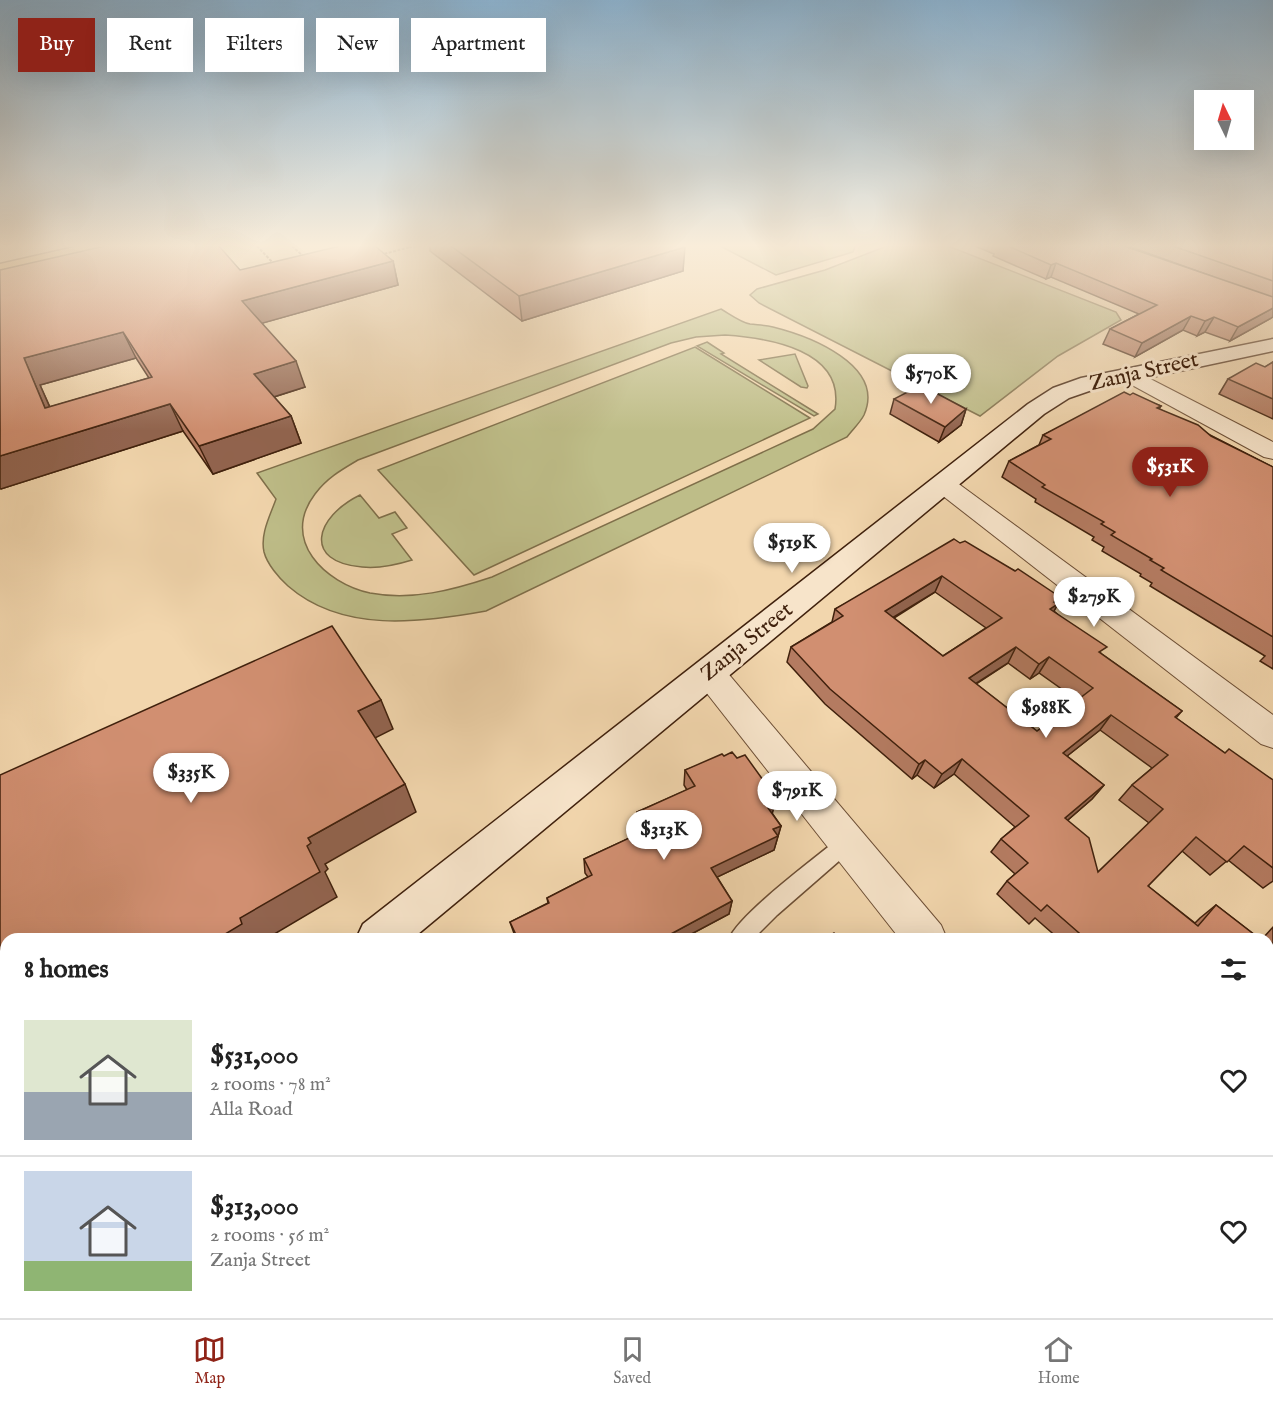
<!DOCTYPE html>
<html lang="en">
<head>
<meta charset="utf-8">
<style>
  :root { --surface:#fff; --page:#f2f2f2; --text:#222; --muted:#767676; --line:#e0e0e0; --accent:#8f2418 }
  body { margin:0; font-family:"IM FELL English",serif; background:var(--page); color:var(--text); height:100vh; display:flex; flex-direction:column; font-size:22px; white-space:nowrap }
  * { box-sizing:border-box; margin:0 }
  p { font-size:20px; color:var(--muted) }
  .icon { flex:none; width:33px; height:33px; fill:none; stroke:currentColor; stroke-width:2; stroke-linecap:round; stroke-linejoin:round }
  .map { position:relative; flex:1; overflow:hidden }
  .side { position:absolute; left:0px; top:933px; width:1274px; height:386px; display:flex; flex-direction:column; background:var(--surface); border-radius:18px 18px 0 0; box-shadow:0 6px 24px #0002 }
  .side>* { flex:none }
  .banner { position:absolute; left:18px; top:18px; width:600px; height:54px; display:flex; gap:12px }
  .needle { width:39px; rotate:355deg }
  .controls { position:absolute; left:1194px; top:90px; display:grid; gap:12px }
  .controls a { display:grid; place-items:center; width:60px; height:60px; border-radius:0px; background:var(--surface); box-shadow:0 6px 24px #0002; font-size:30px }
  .price { position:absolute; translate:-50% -51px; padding:0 14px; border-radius:21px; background:#fff; color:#222; font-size:20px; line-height:39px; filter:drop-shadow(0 2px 3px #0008) }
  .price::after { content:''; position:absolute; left:50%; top:36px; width:18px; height:14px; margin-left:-9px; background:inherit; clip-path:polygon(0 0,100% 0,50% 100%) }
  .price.current { background:var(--accent); color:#fff }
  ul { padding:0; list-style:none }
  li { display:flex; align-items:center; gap:18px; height:150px; padding:0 24px }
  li+li { border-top:2px solid var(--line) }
  li span { display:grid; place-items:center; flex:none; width:168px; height:120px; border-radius:0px; color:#555 }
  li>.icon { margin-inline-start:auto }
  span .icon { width:72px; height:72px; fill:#fffc; stroke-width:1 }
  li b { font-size:26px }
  h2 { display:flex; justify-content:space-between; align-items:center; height:72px; padding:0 24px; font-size:26px }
  .tag { padding:0 21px; border-radius:0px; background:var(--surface); box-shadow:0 6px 24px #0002; font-size:21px; line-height:54px }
  .tag.current { background:var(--accent); color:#fff }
  .menu { display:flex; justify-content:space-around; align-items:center; height:84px; border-top:2px solid var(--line); background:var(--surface); font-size:16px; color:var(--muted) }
  .menu a { display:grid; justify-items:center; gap:3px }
  .menu .current { color:var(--accent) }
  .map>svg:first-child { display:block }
</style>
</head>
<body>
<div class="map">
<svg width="1273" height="1318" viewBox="0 0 1273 1318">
  <rect width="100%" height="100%" fill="#f2d6ad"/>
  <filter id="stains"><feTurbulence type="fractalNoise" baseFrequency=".00333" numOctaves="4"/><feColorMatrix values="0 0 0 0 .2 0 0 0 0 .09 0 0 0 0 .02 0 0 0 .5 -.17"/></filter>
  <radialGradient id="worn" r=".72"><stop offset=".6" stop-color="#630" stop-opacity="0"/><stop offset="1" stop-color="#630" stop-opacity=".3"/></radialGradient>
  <g fill="#bebd88" stroke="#7f6f4a" stroke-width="1.5" fill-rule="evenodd">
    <polygon points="720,246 855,246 853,252 776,275"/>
    <polygon points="887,246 948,246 1116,312 1121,320 1058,356 980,416 759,303 750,295 757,289 825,270"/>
    <path d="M721 309C730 314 740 322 750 324 758 325 765 325 773 327 809 336 886 365 864 415 860 423 852 430 847 437L486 611C420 623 342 633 288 586 279 578 267 564 264 552 260 534 270 516 276 499L257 473ZM725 335C769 338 845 350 835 409L813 429 492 577C453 590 412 601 370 593 325 583 280 540 315 494 327 478 341 470 358 460L671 343 696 337Z"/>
    <polygon points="707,342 724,353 721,354 818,414 814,416 697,346"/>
    <polygon points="695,347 810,418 474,575 378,470"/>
    <polygon points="795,354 808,386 807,388 801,387 759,360"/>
    <path d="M360 495 379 518 395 512 407 528 392 534 412 560C396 565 380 569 362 567 302 562 315 517 360 495Z"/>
  </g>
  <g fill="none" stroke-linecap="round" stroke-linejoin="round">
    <g stroke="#6c4e35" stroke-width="3">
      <g id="lane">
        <path d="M849 833 855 835 858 841 855 847 777 915 753 939H729C740 913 818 856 843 835Z"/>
        <polygon points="0,1191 6,1193 6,1233 0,1231"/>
      </g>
    </g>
    <g stroke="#6c4e35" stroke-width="2">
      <g id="street">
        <polygon points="1129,368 1273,442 1273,459 1264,457 1121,379 1118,374 1121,369"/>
        <polygon points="943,476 952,479 1273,715 1273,748 1261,744 934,489 930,484 934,479"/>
        <polygon points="709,661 720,664 941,925 947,939 900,939 698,682 693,673 698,664"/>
        <polygon points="383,1312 437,1312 438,1318 384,1318"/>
        <polygon points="1195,1312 1251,1312 1253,1318 1197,1318"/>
      </g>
    </g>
    <g stroke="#40210d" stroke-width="3">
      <g id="secondary">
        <polygon points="1273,339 1273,351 1095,389 1069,398 1044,414 412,939 356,939 363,924 1028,404 1053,388 1081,378"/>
        <polygon points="6,1224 6,1281 0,1283 0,1226"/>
      </g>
    </g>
    <g stroke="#40210d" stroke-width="3">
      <polygon id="primary" points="79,246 114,246 111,250 0,276 0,264"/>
    </g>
    <g stroke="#40210d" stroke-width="2" stroke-dasharray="3 1.5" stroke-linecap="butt">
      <polyline points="257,246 275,265"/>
      <polyline points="292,246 305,258"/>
      <polyline points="409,247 422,246"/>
      <polyline points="380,255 410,247"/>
    </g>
    <use href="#lane" fill="#f7e4ca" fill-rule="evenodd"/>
    <use href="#street" fill="#f7e4ca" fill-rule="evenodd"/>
    <use href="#secondary" fill="#f7e4ca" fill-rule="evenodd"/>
    <use href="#primary" fill="#e9bb76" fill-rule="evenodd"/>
  </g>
  <g fill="#b47b61" stroke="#40210d" stroke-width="1.5" fill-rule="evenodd">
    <polygon points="430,246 684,246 683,271 522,321 430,251"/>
    <polygon points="975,246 1124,246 1214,277 1128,246 1273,246 1273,317 1230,341 1205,332 1197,336 1183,330 1135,357 1103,344 1110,329 1139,314 1051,277 1046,279 993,256 994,254"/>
    <path d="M393 261 398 285 262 323 305 387 274 397 291 416 301 443 213 474 183 431 1 489 0 488V270H240ZM136 358 149 378 50 407 40 385Z"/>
    <polygon points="1273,362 1273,419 1219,394 1228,379 1265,367"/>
    <polygon points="1130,395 1161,406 1159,409 1273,467 1273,669 1260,661 1265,656 1150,586 1152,583 1140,576 1141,574 1102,551 1104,547 1092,540 1094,537 1035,502 1036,499 1002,477 1009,461 1039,445 1043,435"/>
    <polygon points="894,399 966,409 961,425 939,442 890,414"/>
    <path d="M960 543 1015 571 1060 597 1054 611 1102 654 1182 711 1176 718 1225 753 1273 780V881L1263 888 1228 860 1210 875 1182 851 1148 886 1195 923 1200 918 1216 905 1260 939H1059L1035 918 1029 924 997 894 1007 881 1015 874 991 852 1001 839 1015 827 954 774 934 788 917 775 912 779 825 704 787 662 791 647 832 622 835 609ZM935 592 986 628 943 656 894 618ZM1008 663 1030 679 1039 673 1077 700 1037 731 976 684ZM1100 730 1152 768 1132 785 1119 800 1149 823 1098 872 1068 820 1092 799 1104 785 1067 756Z"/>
    <polygon points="724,756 737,758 776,798 772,813 781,826 774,850 717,877 732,901 729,914 682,939 516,939 510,922 548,903 547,898 588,877 585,873 584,859 632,837 631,822 637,819 637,812 687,790 684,785 685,770"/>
    <polygon points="1273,927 1273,944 1264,937"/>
    <polygon points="1273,1178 1273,1213 1268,1207 1268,1183"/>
    <polygon points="864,1312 957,1312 961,1318 868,1318"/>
    <polygon points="966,1312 1116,1312 1121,1318 961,1318"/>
  </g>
  <g fill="#92644f" stroke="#40210d" stroke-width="1.5">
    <polygon points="685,247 683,271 522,321 519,296"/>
    <polygon points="393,261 398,285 252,326 242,301"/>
    <polygon points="1056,263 1051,277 1046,279 1051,265"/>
    <polygon points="1273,308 1273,317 1230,341 1238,327"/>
    <polygon points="1191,316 1183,330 1135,357 1142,343"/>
    <polygon points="1214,317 1205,332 1197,336 1205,321"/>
    <polygon points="123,332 136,358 40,385 62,435 45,408 24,358"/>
    <polygon points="296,361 305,387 264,400 254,374"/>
    <polygon points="170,404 183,431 1,489 0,488 0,456"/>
    <polygon points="966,409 961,425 939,442 945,427"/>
    <polygon points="291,416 301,443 213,474 199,446"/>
    <polygon points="942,576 935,592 879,626 885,611"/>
    <polygon points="1060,597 1056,605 1058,604 1049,620 1041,625 1054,602"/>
    <polygon points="1016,647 1008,663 961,693 969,678"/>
    <polygon points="1049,657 1039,673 1030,679 1039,664"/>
    <polygon points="381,700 393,729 371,740 358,711"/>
    <polygon points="1111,715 1100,730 1052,768 1063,753"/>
    <polygon points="962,759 954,774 934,788 942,774"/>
    <polygon points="925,760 917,775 912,779 919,764"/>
    <polygon points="405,784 416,812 325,864 328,869 325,872 337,897 266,939 217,939 240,918 307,846 308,838"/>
    <polygon points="1104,785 1092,799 1054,832 1065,818"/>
    <polygon points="776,798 771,819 765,822 771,801"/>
    <polygon points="781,826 774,850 709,881 711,868 773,829"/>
    <polygon points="732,901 729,914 682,939 667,939 667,936"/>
    <polygon points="6,956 6,998 0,1001 0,959"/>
    <polygon points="263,1312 277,1312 280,1318 266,1318"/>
  </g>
  <g fill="#d18f71" stroke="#40210d" stroke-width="1.5" fill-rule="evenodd">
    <path d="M105 246H219L240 270 340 246H375L393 261 242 301 296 361 254 374 291 416 199 446 170 404 0 456V270ZM123 332 152 377 45 408 24 358Z"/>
    <polygon points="451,246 684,246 685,247 519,296"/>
    <polygon points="1008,246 1124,246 1273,297 1273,308 1238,327 1214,317 1205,321 1191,316 1142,343 1110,329 1157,305 1056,263 1051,265"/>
    <polygon points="1173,246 1273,246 1273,281"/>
    <polygon points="1273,362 1273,399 1228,379 1256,363 1265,367"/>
    <polygon points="921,385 966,409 945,427 894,399"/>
    <polygon points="1124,392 1130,395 1133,393 1161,406 1157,408 1198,425 1211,436 1273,467 1273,637 1161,570 1164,568 1150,560 1152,559 1111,535 1115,532 1101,524 1104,522 1042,487 1045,485 1009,461 1051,439 1043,435"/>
    <path d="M954 539 960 543 965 541 1015 571 1018 569 1060 597 1054 602 1058 604 1050 609 1107 647 1099 652 1182 711 1175 717 1225 753 1229 749 1273 780V868L1244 846 1227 862 1196 837 1148 886 1198 926 1216 905 1260 939H1086L1047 905 1041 911 1007 881 1028 863 1001 839 1029 816 962 759 942 774 925 760 919 764 830 689 791 647 843 616 835 609ZM942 576 1002 618 943 656 885 611ZM1016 647 1039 664 1049 657 1093 688 1037 731 969 678ZM1111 715 1168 755 1132 785 1163 809 1098 872 1089 838 1065 818 1104 785 1063 753Z"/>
    <polygon points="332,626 381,700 358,711 405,784 308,838 311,843 307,846 320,872 240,918 242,924 217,939 6,939 6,956 0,959 0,775"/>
    <polygon points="732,752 737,758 745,755 776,798 771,801 774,805 768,808 781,826 773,829 778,836 711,868 732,901 667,936 669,939 518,939 510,922 549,903 547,898 592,875 584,859 638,834 631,822 641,817 637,812 695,786 685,770 722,754 724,756"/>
    <polygon points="834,933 839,939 824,939"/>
    <polygon points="1268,998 1273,1003 1273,1068 1268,1076"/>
    <polygon points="65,1312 263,1312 266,1318 59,1318"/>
    <polygon points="650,1312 722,1312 725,1318 653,1318"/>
    <polygon points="874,1312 938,1312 941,1316 944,1312 957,1312 961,1318 878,1318"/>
    <polygon points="978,1312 1116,1312 1121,1318 974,1318"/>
  </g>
  <linearGradient id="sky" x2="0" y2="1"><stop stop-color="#8cb5d4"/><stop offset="0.57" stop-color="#f9edda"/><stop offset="1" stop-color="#f9edda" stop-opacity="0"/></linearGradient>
  <rect width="1273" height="431" fill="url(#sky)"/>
  <g text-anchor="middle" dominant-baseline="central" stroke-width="6" stroke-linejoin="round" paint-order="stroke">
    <g font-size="22" fill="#40210d" stroke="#f7e4ca">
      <text transform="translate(1144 372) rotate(-13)">Zanja Street</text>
      <text transform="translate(747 642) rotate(-39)">Zanja Street</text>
    </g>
  </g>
  <rect width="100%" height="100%" filter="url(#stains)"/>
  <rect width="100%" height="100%" fill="url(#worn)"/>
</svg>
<div class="controls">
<a><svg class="needle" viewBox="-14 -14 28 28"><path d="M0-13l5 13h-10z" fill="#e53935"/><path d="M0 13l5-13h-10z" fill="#767676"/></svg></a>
</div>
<b class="price" style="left:931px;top:405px">$570K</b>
<b class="price current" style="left:1170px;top:498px">$531K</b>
<b class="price" style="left:792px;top:574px">$519K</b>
<b class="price" style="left:1094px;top:628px">$279K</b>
<b class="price" style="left:1046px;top:739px">$988K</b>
<b class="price" style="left:191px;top:804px">$335K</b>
<b class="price" style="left:797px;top:822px">$791K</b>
<b class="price" style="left:664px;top:861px">$313K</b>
<div class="banner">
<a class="tag current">Buy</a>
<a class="tag">Rent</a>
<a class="tag">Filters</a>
<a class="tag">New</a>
<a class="tag">Apartment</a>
</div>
<section class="side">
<h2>8 homes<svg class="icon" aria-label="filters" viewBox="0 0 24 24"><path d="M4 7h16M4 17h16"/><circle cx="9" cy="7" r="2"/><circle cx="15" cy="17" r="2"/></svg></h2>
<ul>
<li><span style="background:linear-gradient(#dfe7d0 60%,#9aa5b1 0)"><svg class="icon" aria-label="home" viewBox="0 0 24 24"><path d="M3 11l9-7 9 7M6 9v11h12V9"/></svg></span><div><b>$531,000</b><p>2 rooms · 78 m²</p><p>Alla Road</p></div><svg class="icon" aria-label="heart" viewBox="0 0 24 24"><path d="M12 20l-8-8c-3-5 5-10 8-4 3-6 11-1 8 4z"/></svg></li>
<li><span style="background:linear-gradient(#c9d6e8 75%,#8fb573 0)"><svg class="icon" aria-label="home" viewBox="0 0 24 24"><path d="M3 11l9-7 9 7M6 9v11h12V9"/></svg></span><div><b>$313,000</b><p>2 rooms · 56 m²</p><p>Zanja Street</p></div><svg class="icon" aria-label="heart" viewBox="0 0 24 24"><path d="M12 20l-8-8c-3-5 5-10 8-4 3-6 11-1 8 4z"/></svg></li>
</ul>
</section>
</div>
<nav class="menu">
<a class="current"><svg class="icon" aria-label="map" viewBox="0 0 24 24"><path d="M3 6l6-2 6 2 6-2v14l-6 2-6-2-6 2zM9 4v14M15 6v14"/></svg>Map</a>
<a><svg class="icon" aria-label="saved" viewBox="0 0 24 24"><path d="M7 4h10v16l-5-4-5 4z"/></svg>Saved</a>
<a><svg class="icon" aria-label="home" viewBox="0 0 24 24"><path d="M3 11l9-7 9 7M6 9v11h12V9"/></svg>Home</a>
</nav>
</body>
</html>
